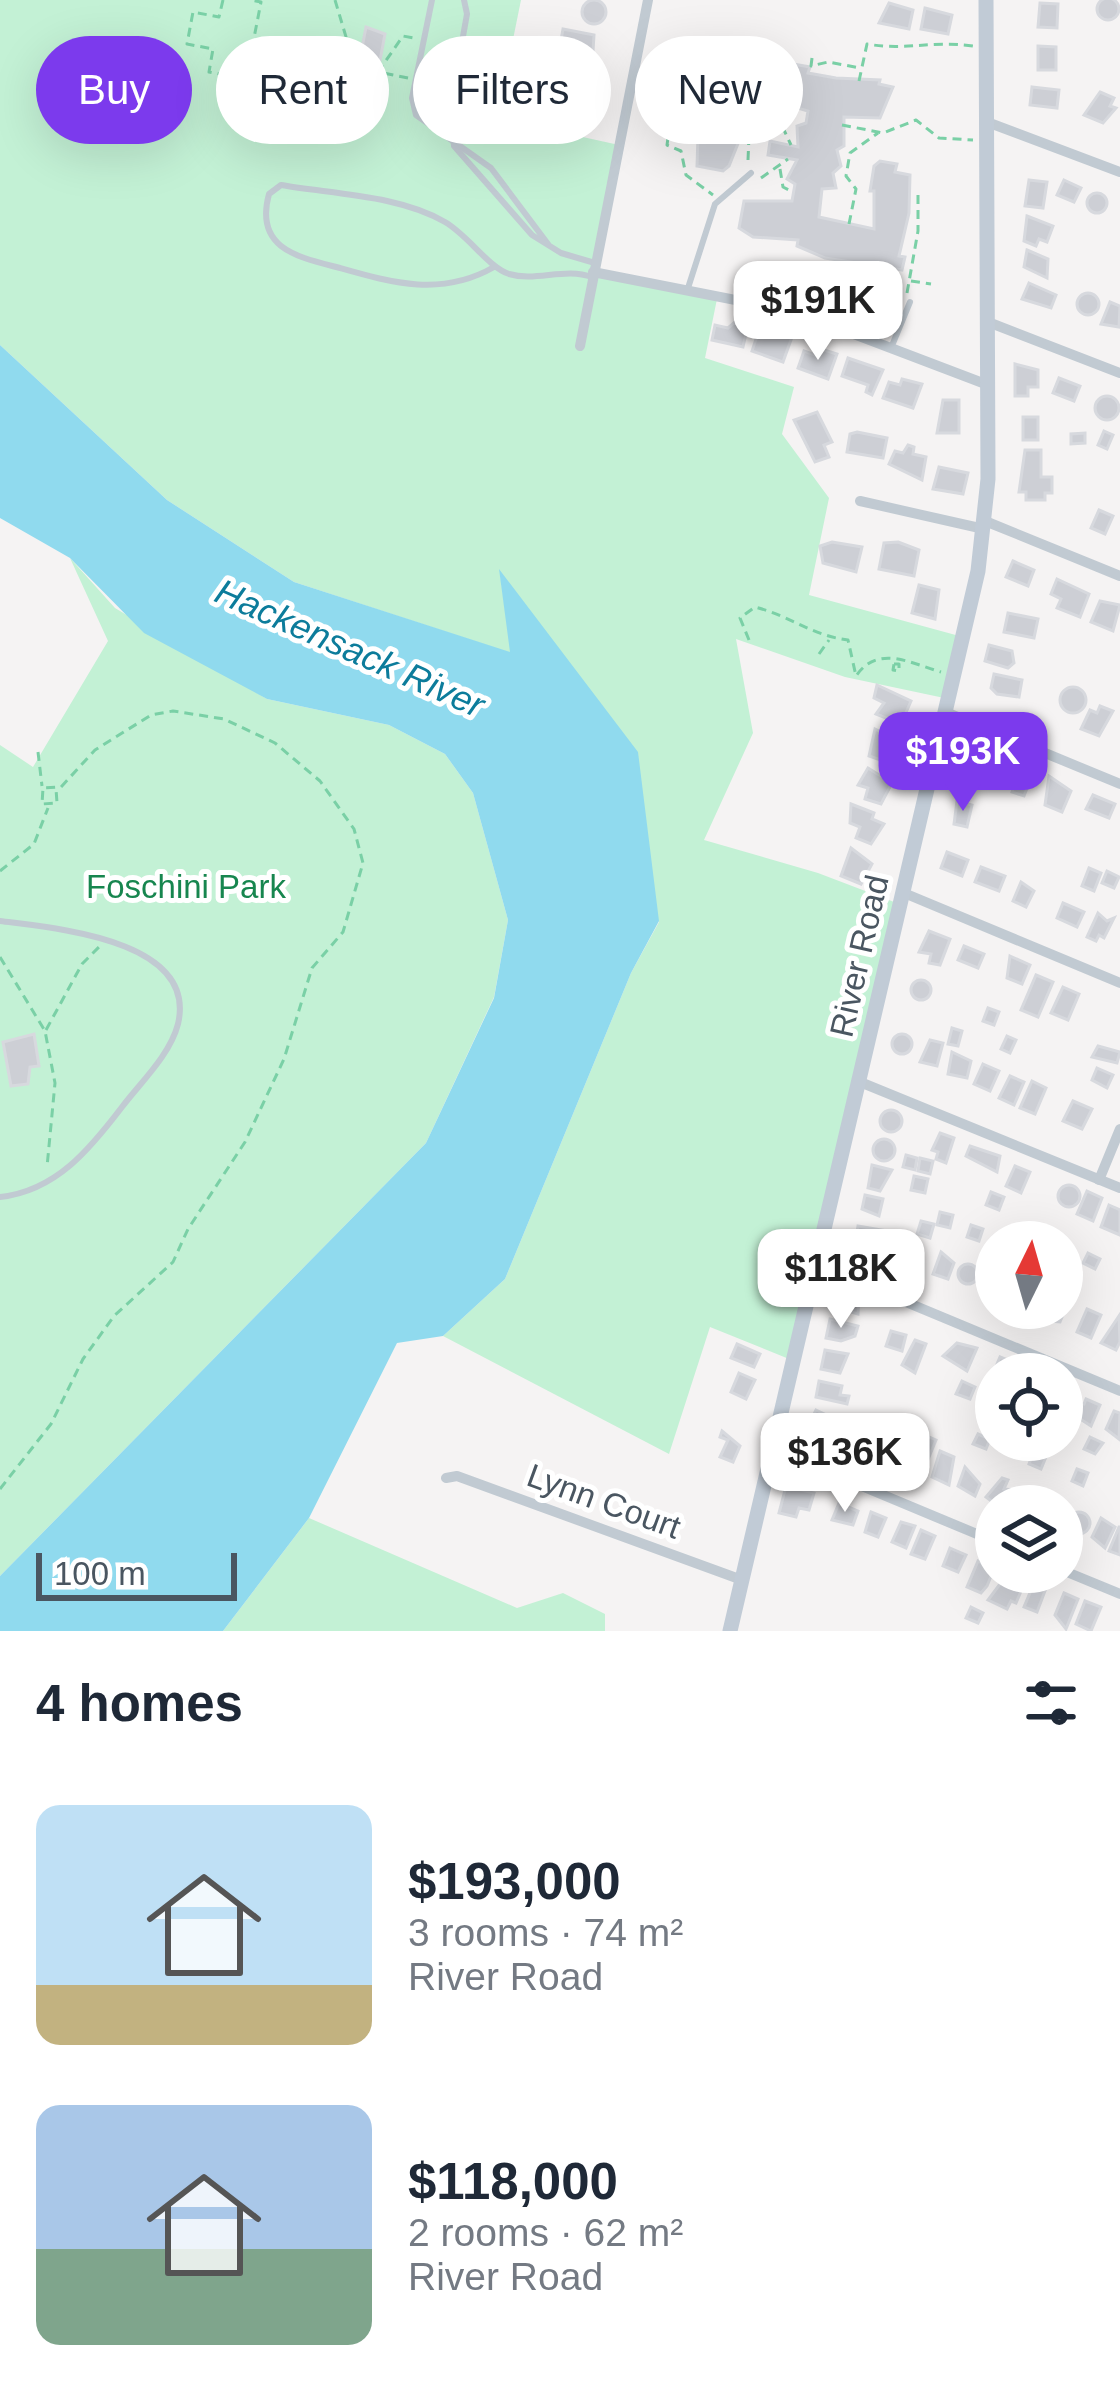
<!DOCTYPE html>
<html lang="en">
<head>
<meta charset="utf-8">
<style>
  :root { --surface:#fff; --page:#f2f2f3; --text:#1f2937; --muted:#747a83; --accent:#7c3aed }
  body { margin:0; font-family:Arial,sans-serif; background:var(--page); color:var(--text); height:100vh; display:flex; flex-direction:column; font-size:45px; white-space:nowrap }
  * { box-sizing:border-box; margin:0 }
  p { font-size:39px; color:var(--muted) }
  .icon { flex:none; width:66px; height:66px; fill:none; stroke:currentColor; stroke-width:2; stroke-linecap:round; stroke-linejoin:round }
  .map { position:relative; height:1631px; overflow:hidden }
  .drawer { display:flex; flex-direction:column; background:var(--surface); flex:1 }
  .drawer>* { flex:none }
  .top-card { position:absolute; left:36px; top:36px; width:1050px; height:108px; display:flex; gap:24px }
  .needle { width:78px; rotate:5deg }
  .buttons { position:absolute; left:975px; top:1221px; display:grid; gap:24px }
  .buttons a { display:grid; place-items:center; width:108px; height:108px; border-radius:50%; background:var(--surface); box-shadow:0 12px 48px #0002; font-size:60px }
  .scale { position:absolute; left:36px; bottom:30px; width:201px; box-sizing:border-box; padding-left:12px; border:6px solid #4a5661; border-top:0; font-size:33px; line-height:42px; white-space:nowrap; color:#4a5661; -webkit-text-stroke:9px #fff; paint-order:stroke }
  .price { position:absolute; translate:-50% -102px; padding:0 27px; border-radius:24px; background:#fff; color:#222; font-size:39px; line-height:78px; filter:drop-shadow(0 3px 6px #0008) }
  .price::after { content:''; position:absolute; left:50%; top:72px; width:36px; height:27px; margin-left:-18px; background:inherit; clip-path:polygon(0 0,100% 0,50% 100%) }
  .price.active { background:var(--accent); color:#fff }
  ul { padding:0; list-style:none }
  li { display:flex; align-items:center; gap:36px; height:300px; padding:0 36px }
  li span { display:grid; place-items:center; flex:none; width:336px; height:240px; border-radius:24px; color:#555 }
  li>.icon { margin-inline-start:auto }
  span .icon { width:144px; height:144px; fill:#fffc; stroke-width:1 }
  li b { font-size:51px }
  h2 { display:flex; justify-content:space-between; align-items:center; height:144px; padding:0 36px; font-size:51px }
  .tag { padding:0 42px; border-radius:54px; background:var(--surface); box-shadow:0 12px 48px #0002; font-size:42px; line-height:108px }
  .tag.active { background:var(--accent); color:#fff }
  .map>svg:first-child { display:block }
</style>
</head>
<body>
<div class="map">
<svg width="1120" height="1631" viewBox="0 0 1120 1631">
  <rect width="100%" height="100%" fill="#f5f3f3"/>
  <g fill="#c3f1d5">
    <polygon points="0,0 521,0 497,118 619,145 594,272 718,294 705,358 794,387 782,434 829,498 809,595 963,637 949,699 845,677 736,639 753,733 704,840 818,873 902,905 794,1361 710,1327 669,1454 443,1336 505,1279 631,973 659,922 500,573 511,653 294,582 167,500 0,345"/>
    <polygon points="70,558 115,608 267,699 389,725 445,754 473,793 508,920 494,997 426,1143 0,1576 0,745 33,767 108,641"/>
    <polygon points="309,1518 517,1608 563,1593 605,1614 605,1631 223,1631"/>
  </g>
  <polygon fill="#90daee" points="0,345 167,500 294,582 510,652 499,569 638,752 659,921 631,973 505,1279 443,1336 397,1343 309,1518 223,1631 0,1631 0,1576 426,1143 494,998 508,920 473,793 445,754 389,725 267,699 144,633 70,558 0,518"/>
  <g fill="#cdcfd5" stroke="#d7d9de" stroke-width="3">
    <circle cx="1108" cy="9" r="11"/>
    <circle cx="594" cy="12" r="12"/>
    <polygon points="889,3 913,10 909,29 879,23"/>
    <polygon points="1040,3 1058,4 1057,28 1038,27"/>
    <polygon points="925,8 952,15 948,34 921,29"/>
    <polygon points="366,27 385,34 370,113 350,110"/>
    <polygon points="563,29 594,35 592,67 570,62 574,43 561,40"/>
    <polygon points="1038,46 1056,47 1056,70 1038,70"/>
    <polygon points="714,50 810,67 808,73 836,78 880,80 879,84 893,87 880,118 844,117 844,146 837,150 841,166 833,173 836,188 822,189 819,217 874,229 874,191 870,191 874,166 880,161 897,164 895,172 910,175 909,213 899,256 905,257 902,270 825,258 797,246 798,240 753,237 739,228 744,201 792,201 795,184 787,179 797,160 768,155 770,141 798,147 797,126 806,123 808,111 743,92 743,131 729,166 723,171 697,166 698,136 702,136 718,66 711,64"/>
    <polygon points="571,72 588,76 585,109 565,105"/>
    <polygon points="1032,87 1059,90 1057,108 1030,105"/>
    <polygon points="1100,92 1114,98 1110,106 1116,108 1103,123 1084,115"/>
    <polygon points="1029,180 1047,182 1043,208 1025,206"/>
    <polygon points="1064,180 1081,188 1074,202 1057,195"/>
    <circle cx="1097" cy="203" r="10"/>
    <polygon points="1027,216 1053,226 1047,242 1039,239 1036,246 1024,241"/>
    <polygon points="1027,250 1048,259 1047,278 1024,267"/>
    <polygon points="1029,283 1056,295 1051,308 1022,299"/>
    <circle cx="1088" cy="304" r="11"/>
    <polygon points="1110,302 1120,306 1119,327 1101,324"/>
    <polygon points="735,322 748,325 743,347 712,340 715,325 728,328"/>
    <polygon points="758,333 792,337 783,362 752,351"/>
    <polygon points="824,350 837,354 828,379 798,368 804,351 815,355"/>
    <polygon points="848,358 883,370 872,395 866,392 868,385 842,376"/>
    <polygon points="1015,364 1038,370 1038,387 1028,387 1028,396 1015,396"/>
    <polygon points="1059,378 1080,386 1074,401 1053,393"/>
    <polygon points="902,379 922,384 913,408 883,398 889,382 900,385"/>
    <circle cx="1107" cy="408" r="12"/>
    <polygon points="943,400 959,400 959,433 937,433"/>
    <polygon points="817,412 832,442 824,445 829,457 815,462 794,420"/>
    <rect x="1023" y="417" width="15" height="23"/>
    <polygon points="1104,431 1113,435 1107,449 1098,445"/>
    <polygon points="857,432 887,438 883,458 847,452 850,434"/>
    <polygon points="1085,433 1085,443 1071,444 1071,434"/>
    <polygon points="908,445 914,447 913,454 926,457 922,480 889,464 895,451 903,453"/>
    <polygon points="1025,450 1041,450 1041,477 1052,477 1052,493 1045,493 1045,500 1026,500 1026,492 1019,492"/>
    <polygon points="939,467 968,473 963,494 933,489"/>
    <polygon points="1099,510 1113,516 1105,534 1091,528"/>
    <polygon points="832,542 862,547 856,572 823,563 820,546"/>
    <polygon points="898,542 919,550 914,576 879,569 884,543"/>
    <polygon points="1013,561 1034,570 1028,586 1006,577"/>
    <polygon points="1057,579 1089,594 1080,617 1057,608 1061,599 1051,594"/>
    <polygon points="919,585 939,590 935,619 912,613"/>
    <polygon points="1100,601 1120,605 1113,631 1091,622"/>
    <polygon points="1008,613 1038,619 1034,638 1004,632"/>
    <polygon points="989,645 1012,651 1014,663 1008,668 985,661"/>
    <polygon points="994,674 1022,680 1019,697 997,694 991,688"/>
    <polygon points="877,685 911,701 901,724 876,714 884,703 874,698"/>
    <circle cx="1073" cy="700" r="13"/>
    <polygon points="1100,706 1113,711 1099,736 1081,729 1090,710 1097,713"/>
    <polygon points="875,729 902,742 892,764 869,756"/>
    <polygon points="977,750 995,755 988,770 971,762"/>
    <polygon points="1012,764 1033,773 1024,796 1012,792 1015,783 1006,779"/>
    <polygon points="868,768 892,783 881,804 865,799 868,788 858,785"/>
    <polygon points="1049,776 1071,791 1062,812 1045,805"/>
    <polygon points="1093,795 1115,804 1109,818 1086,809"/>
    <polygon points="957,801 972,805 967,827 954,824"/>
    <polygon points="851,804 874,813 872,819 884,824 871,844 856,838 860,827 850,823"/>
    <polygon points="851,848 872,864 861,884 841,876"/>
    <polygon points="947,852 968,860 962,876 941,868"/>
    <polygon points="981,867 1005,876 999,891 975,882"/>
    <polygon points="1089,868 1101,873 1094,891 1082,886"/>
    <polygon points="1107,871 1119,877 1114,888 1102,883"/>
    <polygon points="1021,882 1034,891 1026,907 1013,901"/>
    <polygon points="1063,903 1084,912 1077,927 1057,918"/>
    <polygon points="1098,913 1107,921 1114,918 1104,938 1099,935 1096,941 1087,937"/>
    <polygon points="929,931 950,939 940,965 929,963 931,954 919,952"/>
    <polygon points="964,946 984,954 978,968 958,960"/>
    <polygon points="1010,956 1030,965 1022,984 1007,978"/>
    <polygon points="1036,975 1053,982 1038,1017 1021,1010"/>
    <circle cx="921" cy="990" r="10"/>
    <polygon points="1063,987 1079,994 1068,1020 1051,1013"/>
    <polygon points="988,1008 999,1012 994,1025 983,1021"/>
    <polygon points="952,1028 962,1031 958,1046 948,1044"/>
    <circle cx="902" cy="1044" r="10"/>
    <polygon points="34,1034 39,1066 30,1067 28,1084 11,1086 3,1042"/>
    <polygon points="1007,1036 1016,1040 1010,1053 1001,1049"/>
    <polygon points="930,1040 943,1043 937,1066 920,1062"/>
    <polygon points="1098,1046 1120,1052 1117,1063 1092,1057"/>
    <polygon points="952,1052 971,1061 967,1078 948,1074"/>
    <polygon points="983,1064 999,1071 990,1091 974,1084"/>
    <polygon points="1097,1068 1113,1075 1107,1088 1092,1080"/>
    <polygon points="1010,1076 1024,1082 1014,1105 999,1098"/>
    <polygon points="1032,1081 1046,1088 1035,1114 1020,1108"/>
    <polygon points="1073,1101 1092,1109 1082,1129 1063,1121"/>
    <circle cx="891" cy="1121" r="11"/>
    <polygon points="940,1133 954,1138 946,1163 936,1159 938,1152 932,1150"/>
    <circle cx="884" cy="1150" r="11"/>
    <polygon points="970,1146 1000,1156 997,1172 966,1156"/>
    <polygon points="906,1155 917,1158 915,1170 903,1167"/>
    <polygon points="920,1158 933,1161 930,1174 918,1171"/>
    <polygon points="872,1165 892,1170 880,1191 868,1188"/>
    <polygon points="1015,1166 1030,1172 1021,1193 1006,1186"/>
    <polygon points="914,1176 928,1179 925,1193 911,1190"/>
    <circle cx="1069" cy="1196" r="11"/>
    <polygon points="1087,1191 1102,1198 1093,1221 1077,1214"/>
    <polygon points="991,1192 1004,1197 999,1210 986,1205"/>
    <polygon points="865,1195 883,1199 879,1216 862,1209"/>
    <polygon points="1109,1205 1120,1210 1120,1235 1101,1227"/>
    <polygon points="940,1212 953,1215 950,1228 937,1225"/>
    <polygon points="921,1221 934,1224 930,1238 917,1234"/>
    <polygon points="971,1225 983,1229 979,1241 967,1237"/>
    <polygon points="858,1226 882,1230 868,1254 854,1250"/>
    <polygon points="941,1252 954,1263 948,1279 933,1274"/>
    <polygon points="1088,1253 1100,1259 1095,1269 1083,1263"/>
    <circle cx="968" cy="1274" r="10"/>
    <polygon points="837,1292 859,1298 858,1314 834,1307"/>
    <polygon points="1063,1298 1069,1300 1060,1322 1049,1321 1042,1315 1045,1308 1062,1308"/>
    <polygon points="1087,1309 1101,1315 1091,1338 1077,1332"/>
    <polygon points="1119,1316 1120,1342 1116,1350 1101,1343"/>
    <polygon points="830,1319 858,1326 855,1336 841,1341 826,1338"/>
    <polygon points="891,1331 906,1335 902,1351 886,1346"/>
    <polygon points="915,1340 926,1344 915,1373 902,1365"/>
    <polygon points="957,1343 977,1348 967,1371 943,1356"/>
    <polygon points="737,1344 760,1354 754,1367 731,1358"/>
    <polygon points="825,1350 848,1354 840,1373 821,1369"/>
    <polygon points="1000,1357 1017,1364 1012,1374 994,1371"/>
    <polygon points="739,1373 755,1380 746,1399 731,1392"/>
    <polygon points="819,1381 842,1386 840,1395 849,1396 847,1404 816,1397"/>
    <polygon points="962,1381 975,1387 970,1399 956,1394"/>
    <polygon points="1086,1399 1100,1405 1091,1426 1068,1411 1072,1402 1084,1404"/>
    <polygon points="816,1410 843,1423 836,1438 808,1426"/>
    <polygon points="1114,1411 1120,1413 1119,1439 1106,1429"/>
    <polygon points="722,1431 740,1446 733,1462 720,1457 728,1440 720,1437"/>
    <polygon points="978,1434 990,1439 986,1449 973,1444"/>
    <polygon points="890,1435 903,1448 895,1466 880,1457"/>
    <polygon points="927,1436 936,1440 922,1474 909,1469 910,1460"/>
    <polygon points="1090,1437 1103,1443 1095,1454 1084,1449"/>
    <polygon points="940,1451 954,1457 949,1485 932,1477"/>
    <polygon points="1034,1451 1046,1457 1041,1469 1029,1464"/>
    <polygon points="965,1467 980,1484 975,1496 958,1486"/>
    <polygon points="1077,1469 1088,1473 1083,1486 1072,1481"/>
    <polygon points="1002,1478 1008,1480 1004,1489 1016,1490 1010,1503 998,1506 986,1497"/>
    <polygon points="786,1486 814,1493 809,1510 799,1508 796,1517 779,1513"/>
    <polygon points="1029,1491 1044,1497 1040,1506 1023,1506"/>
    <polygon points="839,1503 858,1511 853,1525 832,1520"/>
    <circle cx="1079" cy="1523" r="11"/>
    <polygon points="871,1512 886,1518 878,1537 865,1532"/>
    <polygon points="1101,1518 1115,1527 1105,1548 1092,1537"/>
    <polygon points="901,1522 915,1526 906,1548 892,1542"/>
    <polygon points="1119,1527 1120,1527 1120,1555 1109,1551"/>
    <polygon points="921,1530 935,1536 925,1559 911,1554"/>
    <polygon points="950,1548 966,1555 958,1572 943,1566"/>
    <polygon points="987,1560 996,1564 987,1586 981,1593 967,1587 978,1561 985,1564"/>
    <polygon points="1009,1572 1027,1577 1016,1603 1011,1601 1007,1609 988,1600"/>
    <polygon points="1035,1581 1048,1583 1037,1612 1024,1607"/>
    <polygon points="1064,1593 1078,1599 1066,1629 1055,1615"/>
    <polygon points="1085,1601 1101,1607 1091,1631 1076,1624"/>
    <polygon points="971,1607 983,1613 978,1623 966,1618"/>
  </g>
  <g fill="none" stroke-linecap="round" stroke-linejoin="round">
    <g stroke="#7ad0a6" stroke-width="3" stroke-dasharray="9 6" stroke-linecap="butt">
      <polyline points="223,0 219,17 193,12 187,44 213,49 209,72 246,79 261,2 251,0"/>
      <polyline points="335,0 355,67"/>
      <path d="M253 41C293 47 320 61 358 68"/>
      <polyline points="812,58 811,66 828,62 860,68"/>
      <polyline points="408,78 378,72 403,36 414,38"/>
      <path d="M859 81 867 44C906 51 932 40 973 46"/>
      <polyline points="842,125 883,133 916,120 939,138 973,140"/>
      <polyline points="668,138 667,145 681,151 686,175 713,195"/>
      <polyline points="748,160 749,136 764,125 783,128 791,145"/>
      <polyline points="780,169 783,187 791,191"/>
      <polyline points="761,178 788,159"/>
      <polyline points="849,224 856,189 846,176 850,153 878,133"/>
      <polyline points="911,281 931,284"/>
      <polyline points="907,293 918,231 918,189"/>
      <path d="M749 640 740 618 755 607C790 616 813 636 848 640L856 676C878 644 910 663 941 672"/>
      <polyline points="819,654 829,640"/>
      <polygon points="894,664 899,664 899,671 893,670"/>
      <polyline points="38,752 42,786"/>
      <polyline points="0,871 34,844 48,808"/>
      <polyline points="0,957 45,1031 55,1083 47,1167"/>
      <polyline points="46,1030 82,964 99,947"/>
      <polyline points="0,1489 51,1424 83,1359 114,1316 173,1262 188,1229 245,1142 284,1059 312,968 343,932 363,863 354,829 320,781 275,743 224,719 173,711 151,715 95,750 61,787 43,788 42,804 57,803 56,789"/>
    </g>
    <g stroke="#c1cad2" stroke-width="6">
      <polyline points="432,0 412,98 416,115 491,168 548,244"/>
      <polyline points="464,0 467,14 450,109 454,146 532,235 561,253 595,263"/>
      <path d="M494 267C442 297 393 283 340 268 298 257 254 249 269 194L281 185C332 194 399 195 445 222 469 236 488 267 509 274 536 282 565 267 592 277"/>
      <polyline points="688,288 715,204 751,173"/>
      <polyline points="891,348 910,302"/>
      <path d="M0 921C53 928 198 939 178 1024 170 1055 141 1082 122 1107 90 1149 56 1191 0 1197"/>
    </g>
    <g stroke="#c1cad2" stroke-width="10">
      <polyline points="987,122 1120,172"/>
      <polyline points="593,272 796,312 988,385"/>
      <polyline points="988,322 1120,373"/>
      <polyline points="580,346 648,0"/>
      <polyline points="860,501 984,529"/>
      <polyline points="985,521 1120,576"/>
      <polyline points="946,712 1120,784"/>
      <polyline points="904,893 1120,983"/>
      <polyline points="860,1082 1120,1188"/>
      <polyline points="1099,1180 1120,1129"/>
      <polyline points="817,1265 1120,1391"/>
      <polyline points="773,1449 996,1542"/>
      <polyline points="446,1478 457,1476 742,1580"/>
      <polyline points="1062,1570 1120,1594"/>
    </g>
    <polyline stroke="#c1cbd6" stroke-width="15" points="730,1631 978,571 988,479 986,0"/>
  </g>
  <g text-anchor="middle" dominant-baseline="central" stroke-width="10" stroke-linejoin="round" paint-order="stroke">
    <g font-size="33" fill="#17864f" stroke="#fff">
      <text x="186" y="886">Foschini Park</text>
    </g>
    <g font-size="33" fill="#4a5661" stroke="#fff">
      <text transform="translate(859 956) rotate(-77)">River Road</text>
      <text transform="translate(604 1501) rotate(20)">Lynn Court</text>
    </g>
    <g font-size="36" font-style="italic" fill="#0c7c9b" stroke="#fff">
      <text transform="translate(350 648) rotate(24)">Hackensack River</text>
    </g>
  </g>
</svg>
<div class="buttons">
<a><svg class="needle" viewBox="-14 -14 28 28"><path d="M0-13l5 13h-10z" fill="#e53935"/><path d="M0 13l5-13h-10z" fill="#747a83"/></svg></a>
<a><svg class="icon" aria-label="locate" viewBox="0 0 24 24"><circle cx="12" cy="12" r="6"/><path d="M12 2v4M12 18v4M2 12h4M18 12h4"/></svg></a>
<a><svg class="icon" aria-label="layers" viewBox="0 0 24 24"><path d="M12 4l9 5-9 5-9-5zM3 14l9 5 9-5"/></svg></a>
</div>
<div class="scale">100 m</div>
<b class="price" style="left:818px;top:363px">$191K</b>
<b class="price active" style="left:963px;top:814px">$193K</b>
<b class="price" style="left:841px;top:1331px">$118K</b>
<b class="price" style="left:845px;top:1515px">$136K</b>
<div class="top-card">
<a class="tag active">Buy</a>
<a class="tag">Rent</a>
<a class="tag">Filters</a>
<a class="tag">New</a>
</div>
</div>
<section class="drawer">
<h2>4 homes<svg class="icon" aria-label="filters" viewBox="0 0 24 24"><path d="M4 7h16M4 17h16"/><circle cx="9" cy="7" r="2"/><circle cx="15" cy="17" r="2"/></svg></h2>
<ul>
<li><span style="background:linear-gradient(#bfe0f5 75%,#c2b280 0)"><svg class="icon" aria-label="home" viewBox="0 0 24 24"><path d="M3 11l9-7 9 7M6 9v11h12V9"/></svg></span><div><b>$193,000</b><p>3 rooms · 74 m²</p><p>River Road</p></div></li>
<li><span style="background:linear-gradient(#a9c7e8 60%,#7fa58c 0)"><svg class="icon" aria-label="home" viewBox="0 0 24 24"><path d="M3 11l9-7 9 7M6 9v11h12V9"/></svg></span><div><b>$118,000</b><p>2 rooms · 62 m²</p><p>River Road</p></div></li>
</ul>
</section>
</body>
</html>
